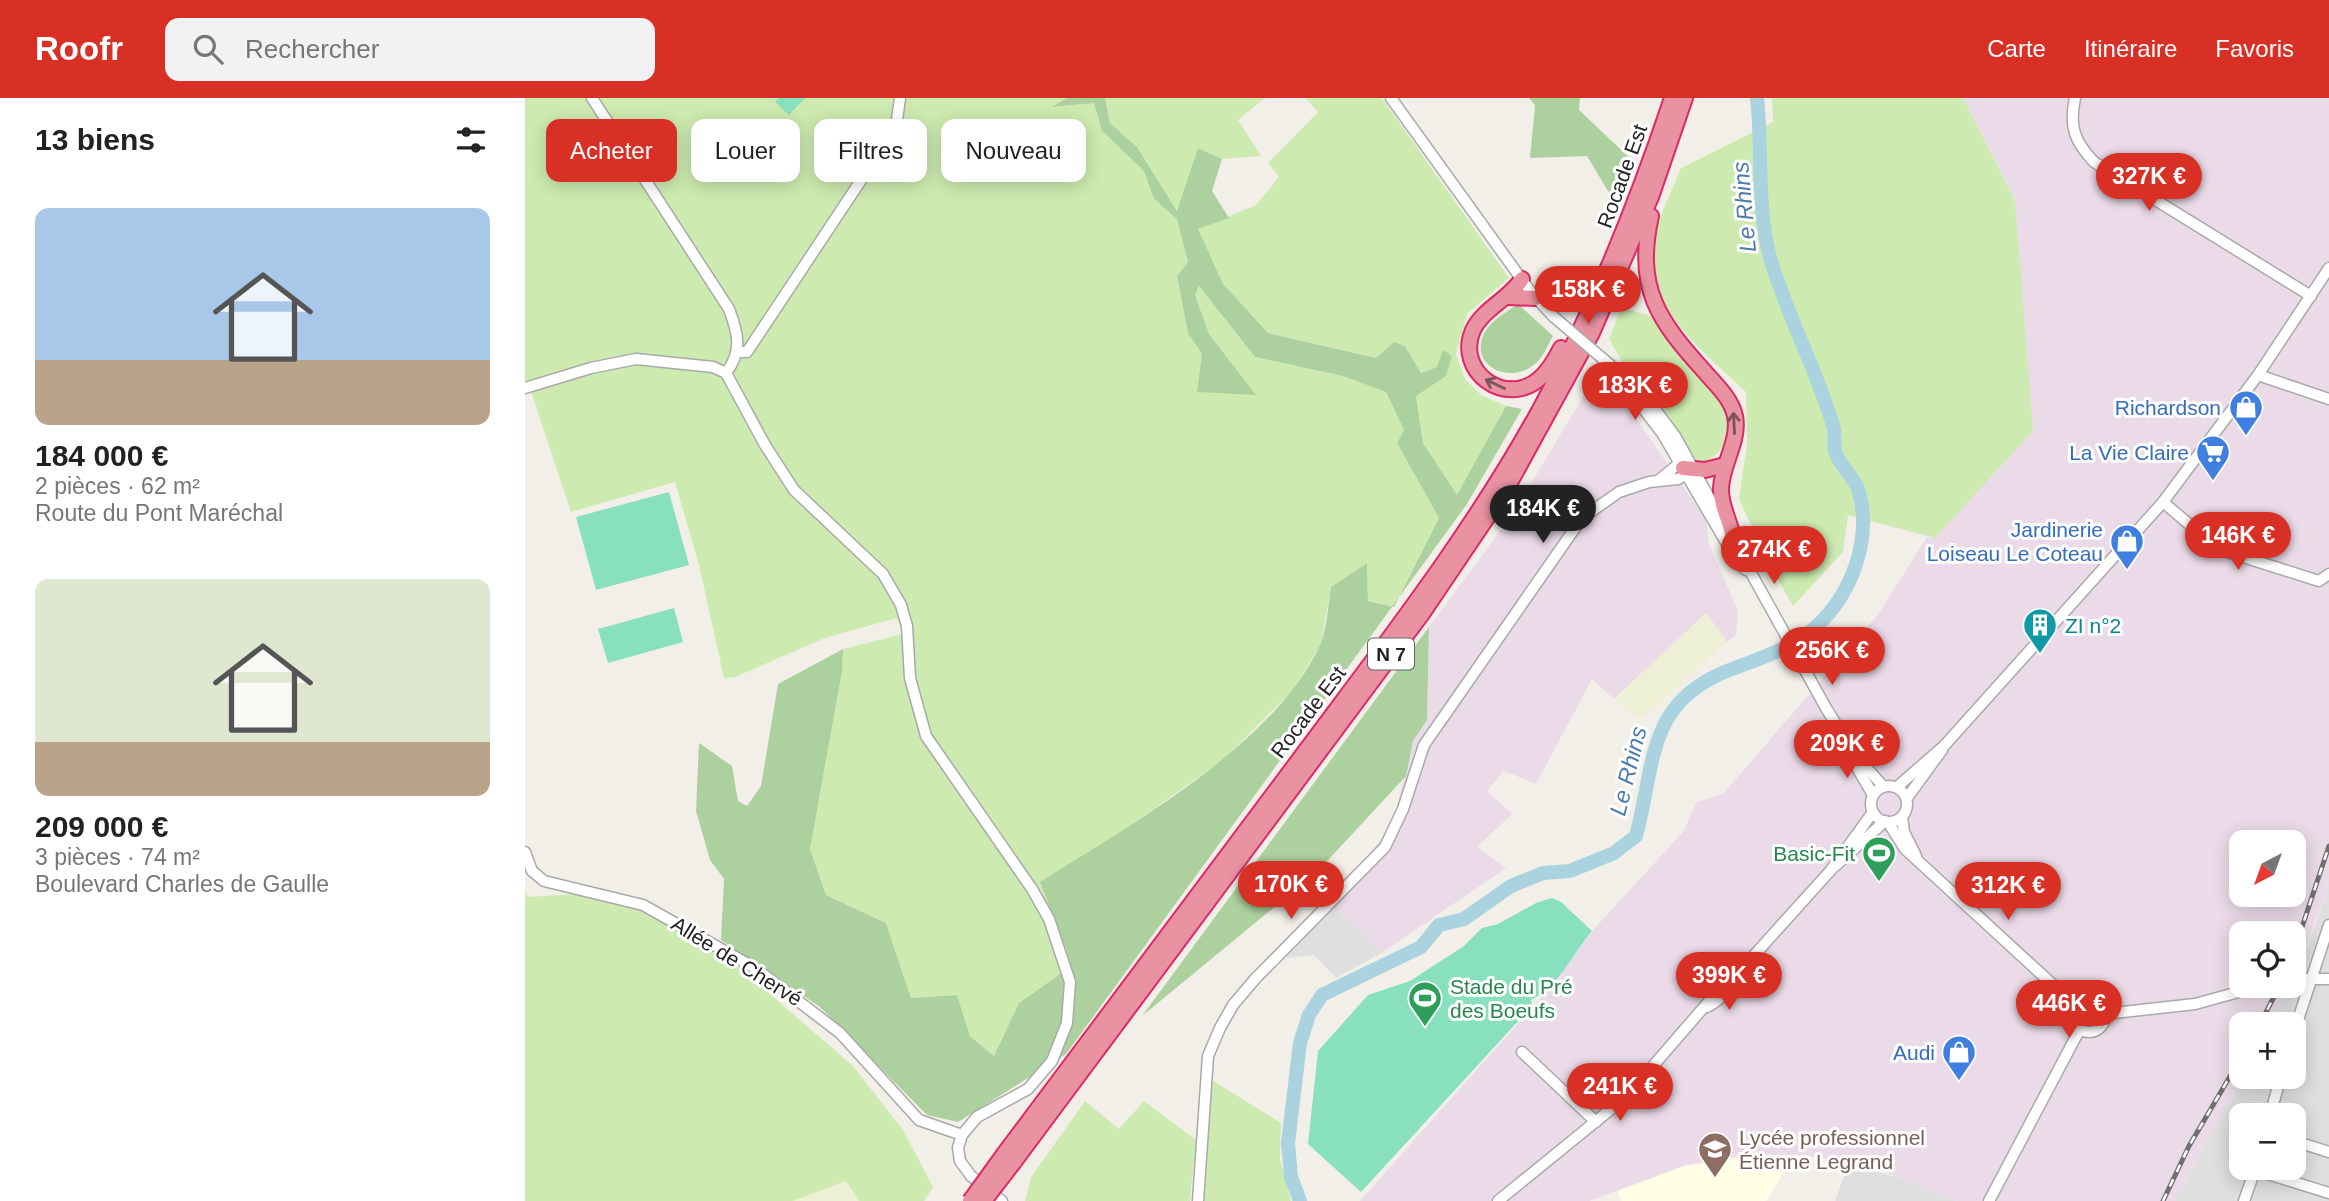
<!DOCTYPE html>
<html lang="fr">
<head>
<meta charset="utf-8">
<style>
  :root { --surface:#fff; --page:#f2f2f2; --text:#222; --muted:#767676; --accent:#d93025 }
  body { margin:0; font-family:Arial,sans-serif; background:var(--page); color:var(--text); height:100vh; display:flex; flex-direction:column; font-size:26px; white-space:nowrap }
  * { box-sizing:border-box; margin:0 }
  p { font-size:23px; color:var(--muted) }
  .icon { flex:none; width:38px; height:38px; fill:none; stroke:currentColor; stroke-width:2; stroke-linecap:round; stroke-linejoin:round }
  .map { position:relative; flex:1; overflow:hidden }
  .panel { display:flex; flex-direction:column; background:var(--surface); width:525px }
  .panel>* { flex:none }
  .banner { position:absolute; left:21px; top:21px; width:665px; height:63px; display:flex; gap:14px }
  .needle { width:46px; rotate:221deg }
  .controls { position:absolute; left:1704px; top:732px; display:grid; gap:14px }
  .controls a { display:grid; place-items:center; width:77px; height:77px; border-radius:14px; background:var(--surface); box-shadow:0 4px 18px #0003; font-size:35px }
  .price { position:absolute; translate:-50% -60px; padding:0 16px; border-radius:24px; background:var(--accent); color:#fff; font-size:23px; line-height:46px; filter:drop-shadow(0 2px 4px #0008) }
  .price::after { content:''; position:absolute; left:50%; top:42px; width:21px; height:16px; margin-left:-10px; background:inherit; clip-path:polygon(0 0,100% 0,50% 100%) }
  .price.selected { background:#222; color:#fff }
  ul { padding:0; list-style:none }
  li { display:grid; align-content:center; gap:14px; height:371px; padding:0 35px }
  li span { display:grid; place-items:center; height:217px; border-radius:14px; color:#555 }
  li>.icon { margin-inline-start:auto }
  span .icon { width:126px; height:126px; fill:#fffc; stroke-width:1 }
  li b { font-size:30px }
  h2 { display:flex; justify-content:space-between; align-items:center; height:84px; padding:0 35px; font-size:30px }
  .pill { padding:0 24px; border-radius:14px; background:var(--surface); box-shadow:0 4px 18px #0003; font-size:24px; line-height:63px }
  .pill.selected { background:var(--accent); color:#fff }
  header { display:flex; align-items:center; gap:42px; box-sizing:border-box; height:98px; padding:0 35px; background:var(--accent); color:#fff }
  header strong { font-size:33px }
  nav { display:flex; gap:38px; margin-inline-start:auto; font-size:24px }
  .search { width:490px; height:63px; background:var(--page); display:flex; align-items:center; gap:18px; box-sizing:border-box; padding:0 24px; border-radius:14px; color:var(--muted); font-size:26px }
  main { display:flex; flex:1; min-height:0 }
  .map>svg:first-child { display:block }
</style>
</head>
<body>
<header>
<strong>Roofr</strong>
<div class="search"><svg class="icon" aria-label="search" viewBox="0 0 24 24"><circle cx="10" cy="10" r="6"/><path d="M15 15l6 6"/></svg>Rechercher</div>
<nav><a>Carte</a><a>Itinéraire</a><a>Favoris</a></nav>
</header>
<main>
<section class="panel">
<h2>13 biens<svg class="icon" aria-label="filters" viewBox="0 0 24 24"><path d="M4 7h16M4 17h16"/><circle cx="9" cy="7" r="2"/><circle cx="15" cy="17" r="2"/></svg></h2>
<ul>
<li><span style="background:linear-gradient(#a9c7e8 70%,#b9a48a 0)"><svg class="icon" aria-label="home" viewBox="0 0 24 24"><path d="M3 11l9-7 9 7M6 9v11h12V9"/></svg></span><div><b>184 000 €</b><p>2 pièces · 62 m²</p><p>Route du Pont Maréchal</p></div></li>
<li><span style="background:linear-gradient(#dfe7d0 75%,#b9a48a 0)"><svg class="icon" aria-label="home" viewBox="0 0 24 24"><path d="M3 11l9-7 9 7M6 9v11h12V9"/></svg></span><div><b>209 000 €</b><p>3 pièces · 74 m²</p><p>Boulevard Charles de Gaulle</p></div></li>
</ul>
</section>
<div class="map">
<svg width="1804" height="1103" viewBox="0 0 1804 1103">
  <rect width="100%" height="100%" fill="#f2efe9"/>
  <g fill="#e0dfdf" fill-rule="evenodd">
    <path d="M1804 787V1103H1649L1718 978H1769V926H1745L1766 887H1769ZM1717 1017H1769V1069H1717Z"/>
    <polygon points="802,802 858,854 811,880 789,857 763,860 754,849"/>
    <polygon points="1324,1065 1400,1088 1431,1103 1310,1103"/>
  </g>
  <g fill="#ebdbe8" fill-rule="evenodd">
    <path d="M1438 0H1804V787L1769 881V835H1717V887H1766L1745 926H1717L1718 978 1649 1103H1431L1350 1070 1295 1059 1266 1057 1214 1058 1160 1067 1064 1103H835L1030 884 1067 833 1158 734 1172 704 1198 696 1354 515 1402 439 1410 440 1490 102ZM1717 744H1769V796H1717Z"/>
    <polygon points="1076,269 1181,422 1184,446 1213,513 1211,537 1202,544 1181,515 1089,601 1067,581 1011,686 979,673 962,693 987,716 952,749 981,770 858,854 802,802 840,762 868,725 888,643 902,622 904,529 987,417"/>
  </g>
  <polygon fill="#ffffe5" points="1268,1059 1241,1103 1096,1103 1093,1093 1160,1068 1213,1060"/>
  <g fill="#eef0d5">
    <polygon points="1181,515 1202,544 1116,621 1089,601"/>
    <polygon points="321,1083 334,1103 268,1103"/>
  </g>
  <g fill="#cdebb0">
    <polygon points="0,0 542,0 529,9 569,5 577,33 619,73 629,101 652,121 663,164 652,178 663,235 677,256 730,296 684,236 670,197 674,188 730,259 818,278 861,294 879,332 872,345 914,420 869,509 843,503 842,465 806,489 796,546 768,592 699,661 616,720 541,850 545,869 494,905 469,958 445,938 432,897 386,900 361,825 301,797 285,751 317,574 318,551 378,536 372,520 300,540 210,579 199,580 174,467 150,384 46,414 3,284 0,285"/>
    <polygon points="580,0 740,0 713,22 736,58 697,61 673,50 653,114 612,49 585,25"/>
    <polygon points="781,0 857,0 984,180 942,216 931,256 940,281 956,297 981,308 932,398 898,345 891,297 921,278 912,269 896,275 880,248 852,260 743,235 697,186 673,131 731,107 754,79 743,65 793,14"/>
    <path d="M1247 0H1438L1490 102 1508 333 1410 440 1323 417 1318 454 1268 508 1246 470 1214 401 1222 346 1221 294C1174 248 1117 210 1131 136 1135 114 1148 91 1156 70L1248 24Z"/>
    <path d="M1096 210C1105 213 1120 214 1128 220 1135 225 1196 303 1199 311 1209 333 1197 364 1172 364L1136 305 1101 269 1084 241Z"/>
    <polygon points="0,793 3,799 51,796 119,811 203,860 328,968 378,1032 408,1089 399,1103 334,1103 321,1083 268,1103 0,1103"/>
    <polygon points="687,982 756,1025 755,1061 766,1103 679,1103"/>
    <polygon points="560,1003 594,1031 619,1003 671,1042 665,1103 500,1103 506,1079"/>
  </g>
  <g fill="#add19e">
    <path d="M542 0H580L585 25 612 49 652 113 673 50 697 61 687 93 704 120 673 131 698 186 743 235 851 260 869 244 880 248 896 275 912 269 918 252 927 258 921 278 891 298 898 345 932 397 981 308 997 311 942 406 541 956 433 1024 402 1017 295 909 196 842 199 781 185 762 171 713 174 645 207 668 213 703 222 708 236 688 253 586 318 551 317 574 285 751 301 797 361 825 386 900 432 897 445 938 469 958 494 905 545 869 541 850 515 784C604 728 750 646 795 547 802 531 803 507 806 489L842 465 843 503 869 509 914 420 872 345 879 332 861 294 818 278 730 259 674 188 670 197 684 236 731 297 672 294 677 256 663 235 652 178 663 164 652 121 629 101 619 73 577 33 569 5 527 9Z"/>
    <polygon points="1004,0 1055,0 1054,12 1109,64 1092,108 1062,58 1005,60 1010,7"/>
    <path d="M993 206 1028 238C1024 245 1020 255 1014 262 989 290 941 269 960 234 967 222 981 214 993 206Z"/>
    <polygon points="904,529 902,622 888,643 881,678 792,774 617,918"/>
  </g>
  <g fill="#88e0be">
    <polygon points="254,0 280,0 264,17 250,4"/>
    <polygon points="144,394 164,467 71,492 51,419"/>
    <polygon points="149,510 158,544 83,565 73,531"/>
    <path d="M1027 800 1036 804 1067 833C1047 857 1033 889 1006 902L1007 908 836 1094 783 1046 793 953 843 897 885 883 939 848 957 830 973 826 1011 805Z"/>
  </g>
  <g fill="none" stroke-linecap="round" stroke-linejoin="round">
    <path stroke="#aad3df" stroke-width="14" d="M775 1103 766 1079 763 1045 775 945 784 917 797 897 896 849 914 827 939 821 986 788 1018 775 1045 773 1089 755 1111 738C1131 663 1121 603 1207 571 1236 560 1268 550 1292 528 1327 495 1347 441 1334 394 1330 379 1314 368 1310 353 1308 344 1311 335 1308 327 1291 271 1263 219 1246 163 1231 112 1238 53 1232 0"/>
    <g stroke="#a9a9a9" stroke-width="13">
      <g id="minor">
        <path d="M67 0 204 211C213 235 218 253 201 275"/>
        <polyline points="866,0 1005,193 1029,219"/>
        <path d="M1550 0C1544 28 1549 43 1569 64L1786 198"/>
        <polyline points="213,254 222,254 364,40 372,22 375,0"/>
        <polyline points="1077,260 1118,295 1150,338 1301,610 1330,657 1358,688"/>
        <polyline points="1733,277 1804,301"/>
        <polyline points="1093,278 1137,335 1212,463 1221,472"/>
        <polyline points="0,290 66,270 111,261 188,269 201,275 240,347 269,392 358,476 376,507 382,528 385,580 401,638 507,791 524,821 545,884 542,925 527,963 503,991 452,1019 437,1037 433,1050 435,1063 446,1078 477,1103"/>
        <polyline points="1134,382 1155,365"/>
        <polyline points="1638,404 1693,451 1794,483 1804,476"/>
        <polyline points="1330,657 1331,668 1348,697"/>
        <circle cx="1364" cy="706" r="18"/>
        <polyline points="1372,689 1419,648 1638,404 1733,277 1804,170"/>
        <polyline points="1382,700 1417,652"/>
        <polyline points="1377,719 1379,734 1391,758"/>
        <polyline points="1363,724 1380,751 1551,908"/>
        <polyline points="0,754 7,773 19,783 118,807 230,870 315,935 394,1022 437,1037"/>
        <polyline points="1309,769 1360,723"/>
        <polyline points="1769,881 1804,881"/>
        <circle cx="1564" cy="918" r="16"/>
        <path d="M1182 909C1200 900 1213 882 1223 864L1306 772 1348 714"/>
        <polyline points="1580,916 1670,906 1739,887"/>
        <polyline points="1769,934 1804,827"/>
        <polyline points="997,954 1071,1024"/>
        <polyline points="1745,1017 1756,978"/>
        <polyline points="1769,1043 1804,1054"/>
        <polyline points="1730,1072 1804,1095"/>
        <polyline points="673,1103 683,958 695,930 708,907 730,881 860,749 878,711 899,647 1057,420 1094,394 1124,384 1153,381 1168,371"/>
        <polyline points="973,1103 1102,998 1211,872 1223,864"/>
        <polyline points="1464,1103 1555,931"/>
        <polyline points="1719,1103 1731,1069"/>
      </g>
    </g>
    <g stroke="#dc2a67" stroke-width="18">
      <g id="highway">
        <path d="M1126 118C1110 190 1133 222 1180 274 1191 287 1206 300 1210 318 1215 342 1197 366 1196 390 1195 408 1206 424 1208 441"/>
        <path d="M997 181C984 201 958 211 948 232 930 273 980 310 1014 281 1024 273 1030 262 1036 250"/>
        <polyline points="983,199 1011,200"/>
        <polyline points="1158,370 1180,372 1200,367"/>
        <path d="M479 1056C580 921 681 786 782 651 863 542 948 433 1014 313 1069 213 1111 108 1147 0"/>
        <polyline points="489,1064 897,516 982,390 1067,235 1126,99 1160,0"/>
      </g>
    </g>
    <use href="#minor" stroke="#fff" stroke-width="10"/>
    <use href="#highway" stroke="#e892a2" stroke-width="14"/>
    <g stroke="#707070" stroke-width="5">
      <g id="rail">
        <polyline points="1769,853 1804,748"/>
        <polyline points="1735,926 1755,887"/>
        <polyline points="1638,1103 1664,1048 1717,958"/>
      </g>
    </g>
    <use href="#rail" stroke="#fff" stroke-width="2.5" stroke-dasharray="8" stroke-linecap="butt"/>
    <g stroke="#a9a9a9" stroke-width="13" stroke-linecap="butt">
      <polyline id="minor-bridge" points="1029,219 1077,260"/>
    </g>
    <g stroke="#dc2a67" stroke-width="18" stroke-linecap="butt">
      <g id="highway-bridge">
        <polyline points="445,1103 479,1056"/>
        <polyline points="459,1103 489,1064"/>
      </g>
    </g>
    <use href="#minor-bridge" stroke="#fff" stroke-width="10"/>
    <use href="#highway-bridge" stroke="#e892a2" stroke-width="14"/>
  </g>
  <defs><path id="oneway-shaft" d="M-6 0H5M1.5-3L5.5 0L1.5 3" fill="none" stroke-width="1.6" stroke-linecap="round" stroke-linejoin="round" transform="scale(1.75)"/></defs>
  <g stroke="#7b545c">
    <use href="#oneway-shaft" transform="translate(970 286) rotate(-155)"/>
    <use href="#oneway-shaft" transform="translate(1209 325) rotate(-93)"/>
  </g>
  <defs>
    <g id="shop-pin" transform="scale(1.75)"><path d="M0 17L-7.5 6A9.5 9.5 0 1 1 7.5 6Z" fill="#3f7fe0" stroke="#fff"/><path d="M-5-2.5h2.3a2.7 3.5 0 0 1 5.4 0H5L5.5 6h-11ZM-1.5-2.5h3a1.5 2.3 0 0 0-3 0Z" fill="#fff"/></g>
    <g id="supermarket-pin" transform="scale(1.75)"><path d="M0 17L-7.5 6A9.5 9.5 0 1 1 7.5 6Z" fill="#3f7fe0" stroke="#fff"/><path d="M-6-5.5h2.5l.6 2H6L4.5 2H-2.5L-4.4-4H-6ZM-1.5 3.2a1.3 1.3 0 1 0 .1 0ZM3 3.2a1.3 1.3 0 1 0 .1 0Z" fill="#fff"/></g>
    <g id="building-pin" transform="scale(1.75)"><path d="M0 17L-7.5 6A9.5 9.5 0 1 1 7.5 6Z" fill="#0f9aa8" stroke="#fff"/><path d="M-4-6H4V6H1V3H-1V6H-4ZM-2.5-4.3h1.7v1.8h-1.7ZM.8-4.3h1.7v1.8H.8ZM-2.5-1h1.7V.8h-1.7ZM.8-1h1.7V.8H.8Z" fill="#fff"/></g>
    <g id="stadium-pin" transform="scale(1.75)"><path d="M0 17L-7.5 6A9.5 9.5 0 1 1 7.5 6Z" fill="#2e9e5b" stroke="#fff"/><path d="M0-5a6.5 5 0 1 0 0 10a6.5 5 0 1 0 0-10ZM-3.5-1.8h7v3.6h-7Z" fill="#fff"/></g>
    <g id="school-pin" transform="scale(1.75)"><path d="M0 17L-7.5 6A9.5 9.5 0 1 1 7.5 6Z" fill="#8d6e63" stroke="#fff"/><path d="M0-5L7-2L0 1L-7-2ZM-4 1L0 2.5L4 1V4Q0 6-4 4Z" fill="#fff"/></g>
  </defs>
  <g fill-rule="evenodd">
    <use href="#shop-pin" x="1721" y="309"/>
    <use href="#supermarket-pin" x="1688" y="354"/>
    <use href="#shop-pin" x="1602" y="443"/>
    <use href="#building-pin" x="1515" y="527"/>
    <use href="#stadium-pin" x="1354" y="755"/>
    <use href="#stadium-pin" x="900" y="900"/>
    <use href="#shop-pin" x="1434" y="954"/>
    <use href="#school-pin" x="1190" y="1051"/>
  </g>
  <g text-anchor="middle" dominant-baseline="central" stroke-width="6" stroke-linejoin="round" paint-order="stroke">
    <rect fill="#fff" stroke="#646464" stroke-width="2" x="843" y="540.5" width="46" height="31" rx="5"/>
    <g font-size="19" font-weight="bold" fill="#222">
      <text x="866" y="556">N 7</text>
    </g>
    <g font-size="21" fill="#222" stroke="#fff">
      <text transform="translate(1097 78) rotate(-70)">Rocade Est</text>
      <text transform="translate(783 614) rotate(-53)">Rocade Est</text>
      <text transform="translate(212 863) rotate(32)">Allée de Chervé</text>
    </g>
    <g font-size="21" fill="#366cbe" stroke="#fff" text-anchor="end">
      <text x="1696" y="309">Richardson</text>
      <text x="1664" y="354">La Vie Claire</text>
      <text x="1578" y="431">Jardinerie<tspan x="1578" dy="24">Loiseau Le Coteau</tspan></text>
      <text x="1410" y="954">Audi</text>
    </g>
    <g font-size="21" fill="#0d838f" stroke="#fff" text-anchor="start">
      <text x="1540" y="527">ZI n°2</text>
    </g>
    <g font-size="21" fill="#27864d" stroke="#fff" text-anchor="end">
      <text x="1330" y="755">Basic-Fit</text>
      <text x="925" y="888" text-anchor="start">Stade du Pré<tspan x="925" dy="24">des Boeufs</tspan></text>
    </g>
    <g font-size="21" fill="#785e54" stroke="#fff" text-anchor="start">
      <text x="1214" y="1039">Lycée professionnel<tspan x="1214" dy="24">Étienne Legrand</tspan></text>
    </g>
    <g font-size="23" font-style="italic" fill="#4a7aab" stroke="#fff">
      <text transform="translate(1219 109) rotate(-95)">Le Rhins</text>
      <text transform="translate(1103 673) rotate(-76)">Le Rhins</text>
    </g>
  </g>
</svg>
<div class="controls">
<a><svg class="needle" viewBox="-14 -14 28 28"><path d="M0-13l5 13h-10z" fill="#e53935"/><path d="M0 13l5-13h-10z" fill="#767676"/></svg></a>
<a><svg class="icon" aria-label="locate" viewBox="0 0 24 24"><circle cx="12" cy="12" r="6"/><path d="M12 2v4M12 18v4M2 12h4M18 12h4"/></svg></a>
<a>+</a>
<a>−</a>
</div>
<b class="price" style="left:1624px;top:115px">327K €</b>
<b class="price" style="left:1063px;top:228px">158K €</b>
<b class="price" style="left:1110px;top:324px">183K €</b>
<b class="price selected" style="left:1018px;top:447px">184K €</b>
<b class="price" style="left:1713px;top:474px">146K €</b>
<b class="price" style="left:1249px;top:488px">274K €</b>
<b class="price" style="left:1307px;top:589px">256K €</b>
<b class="price" style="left:1322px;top:682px">209K €</b>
<b class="price" style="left:766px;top:823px">170K €</b>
<b class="price" style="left:1483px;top:824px">312K €</b>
<b class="price" style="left:1204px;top:914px">399K €</b>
<b class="price" style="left:1544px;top:942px">446K €</b>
<b class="price" style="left:1095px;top:1025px">241K €</b>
<div class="banner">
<a class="pill selected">Acheter</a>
<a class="pill">Louer</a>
<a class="pill">Filtres</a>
<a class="pill">Nouveau</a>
</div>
</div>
</main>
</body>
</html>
